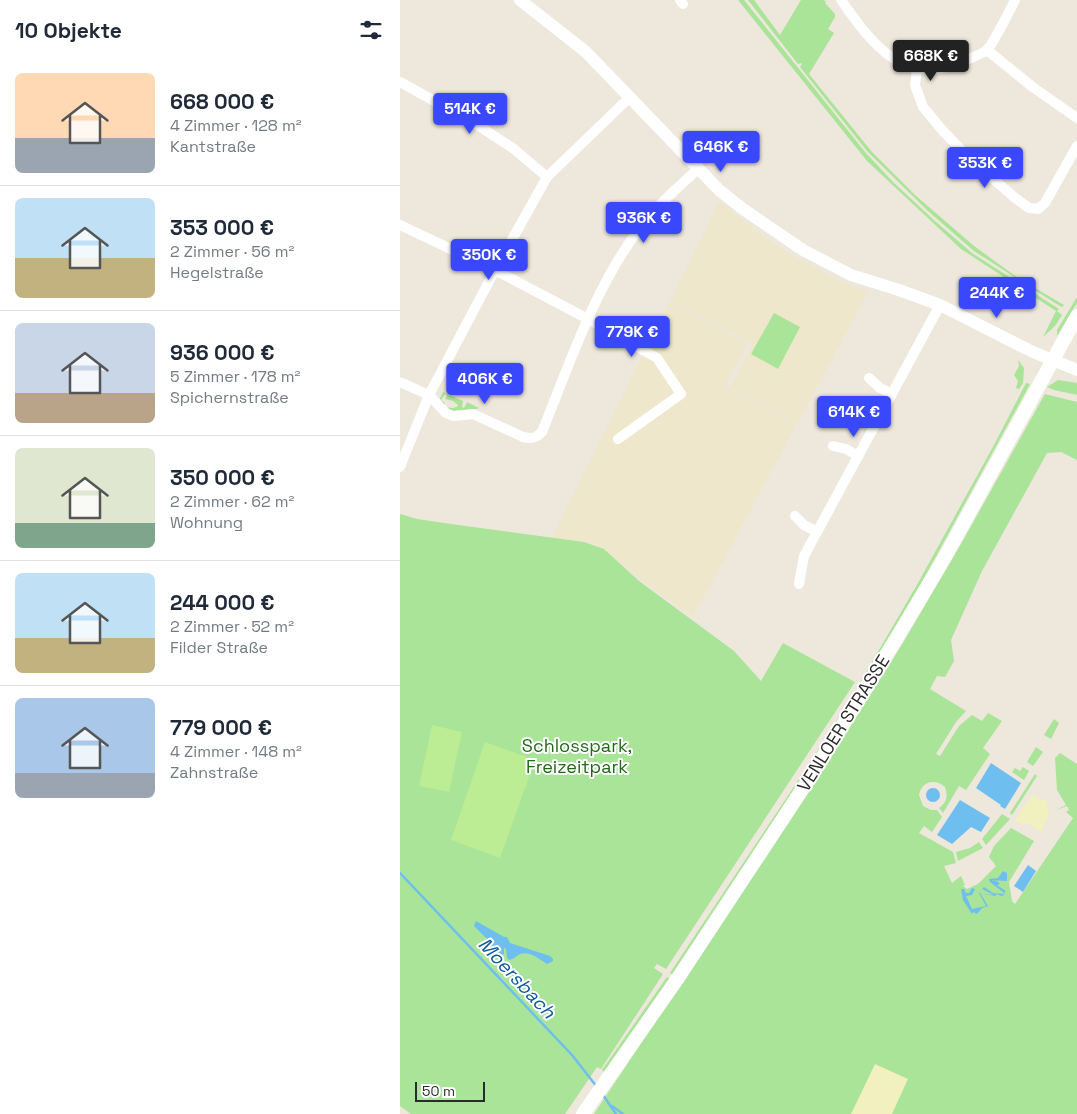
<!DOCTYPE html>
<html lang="de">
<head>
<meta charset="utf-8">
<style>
  :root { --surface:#fff; --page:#f2f2f3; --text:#1f2937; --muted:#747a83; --line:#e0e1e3; --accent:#3a48fd }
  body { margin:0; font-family:"Space Grotesk",sans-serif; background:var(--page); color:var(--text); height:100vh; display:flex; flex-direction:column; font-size:19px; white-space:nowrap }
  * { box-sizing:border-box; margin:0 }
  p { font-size:16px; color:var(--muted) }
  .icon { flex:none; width:28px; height:28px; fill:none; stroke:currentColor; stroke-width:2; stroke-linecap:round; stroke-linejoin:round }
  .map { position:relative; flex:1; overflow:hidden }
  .side { display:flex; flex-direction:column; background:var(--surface); width:400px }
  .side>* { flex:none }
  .scale { position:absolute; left:15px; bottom:12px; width:70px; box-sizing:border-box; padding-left:5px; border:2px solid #2b2b2b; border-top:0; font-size:14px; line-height:18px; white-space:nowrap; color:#2b2b2b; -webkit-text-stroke:4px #fff; paint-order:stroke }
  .price { position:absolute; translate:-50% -42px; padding:0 11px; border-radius:5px; background:var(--accent); color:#fff; font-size:16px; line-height:32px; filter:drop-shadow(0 1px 2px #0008) }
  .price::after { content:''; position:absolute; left:50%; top:30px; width:15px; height:11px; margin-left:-8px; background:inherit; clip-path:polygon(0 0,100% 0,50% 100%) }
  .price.current { background:#222; color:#fff }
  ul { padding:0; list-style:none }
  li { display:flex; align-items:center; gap:15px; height:125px; padding:0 15px }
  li+li { border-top:1px solid var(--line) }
  li span { display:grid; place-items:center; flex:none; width:140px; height:100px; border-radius:8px; color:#555 }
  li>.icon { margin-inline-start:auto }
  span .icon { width:60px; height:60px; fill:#fffc; stroke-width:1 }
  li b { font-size:21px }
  h2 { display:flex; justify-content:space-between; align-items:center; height:60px; padding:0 15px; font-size:21px }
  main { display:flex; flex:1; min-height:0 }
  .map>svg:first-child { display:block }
</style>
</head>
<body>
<main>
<section class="side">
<h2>10 Objekte<svg class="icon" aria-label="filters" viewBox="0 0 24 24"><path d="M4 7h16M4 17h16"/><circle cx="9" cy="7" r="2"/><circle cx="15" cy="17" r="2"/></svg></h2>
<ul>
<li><span style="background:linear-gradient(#ffd9b3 65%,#9aa5b1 0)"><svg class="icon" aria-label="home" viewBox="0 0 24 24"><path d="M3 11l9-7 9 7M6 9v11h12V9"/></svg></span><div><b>668 000 €</b><p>4 Zimmer · 128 m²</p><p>Kantstraße</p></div></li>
<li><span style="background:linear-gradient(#bfe0f5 60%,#c2b280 0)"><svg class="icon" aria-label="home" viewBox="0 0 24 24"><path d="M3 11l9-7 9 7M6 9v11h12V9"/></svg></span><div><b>353 000 €</b><p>2 Zimmer · 56 m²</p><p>Hegelstraße</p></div></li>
<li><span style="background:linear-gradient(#c9d6e8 70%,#b9a48a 0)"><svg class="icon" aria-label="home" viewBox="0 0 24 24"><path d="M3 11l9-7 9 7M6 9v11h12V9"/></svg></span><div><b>936 000 €</b><p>5 Zimmer · 178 m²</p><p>Spichernstraße</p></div></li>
<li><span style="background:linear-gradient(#dfe7d0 75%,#7fa58c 0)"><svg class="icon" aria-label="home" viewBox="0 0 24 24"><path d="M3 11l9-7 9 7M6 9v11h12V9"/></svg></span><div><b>350 000 €</b><p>2 Zimmer · 62 m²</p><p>Wohnung</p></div></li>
<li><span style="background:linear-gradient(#bfe0f5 65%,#c2b280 0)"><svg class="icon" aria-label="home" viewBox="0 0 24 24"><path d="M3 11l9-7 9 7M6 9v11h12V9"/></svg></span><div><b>244 000 €</b><p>2 Zimmer · 52 m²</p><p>Filder Straße</p></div></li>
<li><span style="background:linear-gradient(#a9c7e8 75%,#9aa5b1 0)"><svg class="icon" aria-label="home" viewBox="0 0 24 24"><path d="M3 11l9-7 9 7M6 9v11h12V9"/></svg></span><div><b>779 000 €</b><p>4 Zimmer · 148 m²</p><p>Zahnstraße</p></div></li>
</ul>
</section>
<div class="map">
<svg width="677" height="1114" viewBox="0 0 677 1114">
  <rect width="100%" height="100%" fill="#ede7dc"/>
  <g fill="#efe7cb">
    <polygon points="319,202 384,251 444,283 468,292 397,424 330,387 353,345 271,300"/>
    <polygon points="270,301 347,344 325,386 396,425 293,617 235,576 204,548 184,541 151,539"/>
  </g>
  <g fill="#a9e498" fill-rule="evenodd">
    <polygon points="338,0 344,0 465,152 493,182 536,222 572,253 659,309 657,311 662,315 655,326 643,337 656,311 561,249 467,161"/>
    <polygon points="348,0 354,0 380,35 401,0 424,0 426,2 425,3 435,14 435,17 428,29 434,33 409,74 472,152 515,195 574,246 618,278 664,305 662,307 655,303 574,251 528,211 467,151 400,67 402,64 401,63 398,64"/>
    <polygon points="677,297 677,303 657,336 657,330"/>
    <polygon points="374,313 400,327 378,369 351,354"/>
    <polygon points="618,360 624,368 623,383 619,389 616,388 618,381 614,375 619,366"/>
    <polygon points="658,380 677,383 677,395 654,390 647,387"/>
    <polygon points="626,383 630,384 528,571 465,681 273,975 270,973 415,755 458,686 518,583 594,445"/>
    <path d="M43 392 63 401 62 407 64 408 67 402 79 408C75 410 72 409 67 410 55 412 45 414 39 400ZM45 394 47 395 45 399 53 401 58 405 57 407 52 408 45 407V403L41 400Z"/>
    <path d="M645 394 677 402V460L661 452 647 453 582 571 551 640 554 661 545 677 537 676 530 689 566 711 556 722 536 754 540 756 559 726 572 715 582 721 588 713 602 721 583 748 590 754 566 790 559 786 543 813 539 808C547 803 548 796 545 787 536 778 521 781 519 795L523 806 531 810H537L542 817 532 832 524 826 519 833 553 852 556 863 544 866 552 883 561 876 565 885 563 886 567 889 578 884 596 866 589 857 594 846 611 828 634 841 609 882 612 901 615 904 673 818 666 812 669 810 667 806 656 810 666 805 657 790 655 758 660 753 677 764V1114H194L415 783 503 643 565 537Z"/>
    <polygon points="0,514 17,519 51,524 184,542 204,549 239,581 334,651 361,681 383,643 455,682 266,969 257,964 254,968 263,974 201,1069 197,1067 165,1114 11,1114 0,1106"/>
    <polygon points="654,719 659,723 651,739 644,735"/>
    <polygon points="636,747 643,752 633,766 627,762"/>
    <polygon points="623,767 629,771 624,780 612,772 615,768 620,771"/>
    <polygon points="635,774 637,776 612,815 610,813"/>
    <polygon points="602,814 610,819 586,845 582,839"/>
    <polygon points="579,842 583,848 558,861 556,852 570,848"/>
    <polygon points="267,977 271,979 205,1072 202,1070"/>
  </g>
  <g fill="#f2f0bf">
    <polygon points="632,795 647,801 649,813 641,832 626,822 623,825 615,820"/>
    <polygon points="475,1064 508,1079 492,1114 451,1114"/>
  </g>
  <g fill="#bcec93">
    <polygon points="32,725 62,732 49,792 19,786"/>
    <polygon points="85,742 135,760 100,858 51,840"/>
  </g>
  <g fill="#6ebff0">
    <polygon points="591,763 621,783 605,809 600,806 601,805 576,788"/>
    <circle cx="533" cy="795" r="7"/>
    <polygon points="560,800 590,818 581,832 571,827 552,844 537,835"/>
    <polygon points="628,865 636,871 623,892 614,886"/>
    <polygon points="603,871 607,873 607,881 591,880 597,881 600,884 597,885 607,892 605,891 604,895 601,896 597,894 595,896 580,893 588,906 582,908 577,914 573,912 572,914 563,900 561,889 564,889 566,893 569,893 572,888 575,889 572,895 566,896 572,909 586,906 579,893 594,895 582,889 584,887 593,893 604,894 603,892 590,882 589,879 598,878"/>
    <path d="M76 921 104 937H107L110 943 150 956 153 959V961L147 964C139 959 130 951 120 954 116 956 114 959 109 960L107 958 106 949 104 948V954L101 955 91 943 74 926Z"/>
  </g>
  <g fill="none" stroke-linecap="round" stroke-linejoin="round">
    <g stroke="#6ebff0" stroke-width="2.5">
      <polyline points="0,873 172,1055 197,1087"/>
      <polyline points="203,1095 216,1114"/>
      <polyline points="212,1106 223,1114"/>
    </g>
    <g stroke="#fff" stroke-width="10">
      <polyline points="280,0 283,4"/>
      <path d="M441 0C471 43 505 89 563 61 570 58 581 55 587 50 593 44 610 10 615 0"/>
      <polyline points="587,50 634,88 677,118"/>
      <polyline points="517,69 515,85 523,107 543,131 567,156 614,197 629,208 638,209 645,203 677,146"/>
      <polyline points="0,82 76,124 114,149 147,177"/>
      <polyline points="0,225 95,270 188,319 257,358 281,394 218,439"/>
      <polyline points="469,378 480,388 492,394"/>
      <path d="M0 382 29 395 46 413 53 416 73 414 123 437C132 439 136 438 142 432 170 363 194 289 239 229 257 206 277 188 298 169"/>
      <polyline points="433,446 446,449 458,456"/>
      <polyline points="0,467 29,395 95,270 147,177 230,97"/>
      <polyline points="395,516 404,525 417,532"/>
      <polyline points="399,584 404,556 540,305"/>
    </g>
    <polyline stroke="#fff" stroke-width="12" points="120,0 186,52 319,190 343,209 403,250 451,275 499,290 540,305 633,352 677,370"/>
    <polyline stroke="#fff" stroke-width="14" points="183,1114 278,978 409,779 496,639 545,557 677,316"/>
  </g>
  <g text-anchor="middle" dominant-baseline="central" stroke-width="4" stroke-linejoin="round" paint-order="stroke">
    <g font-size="18" fill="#2b2b2b" stroke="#fff">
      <text transform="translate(443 723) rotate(-58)">VENLOER STRASSE</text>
    </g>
    <g font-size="18" fill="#216919" stroke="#fff">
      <text x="177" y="745">Schlosspark,<tspan x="177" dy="21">Freizeitpark</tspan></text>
    </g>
    <g font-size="19" font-style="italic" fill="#0b5b9e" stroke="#fff">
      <text transform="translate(117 978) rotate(47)">Moersbach</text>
    </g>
  </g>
</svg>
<div class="scale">50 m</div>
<b class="price current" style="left:531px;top:82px">668K €</b>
<b class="price" style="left:70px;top:135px">514K €</b>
<b class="price" style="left:321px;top:173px">646K €</b>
<b class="price" style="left:585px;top:189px">353K €</b>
<b class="price" style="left:244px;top:244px">936K €</b>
<b class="price" style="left:89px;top:281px">350K €</b>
<b class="price" style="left:597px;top:319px">244K €</b>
<b class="price" style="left:232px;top:358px">779K €</b>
<b class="price" style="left:85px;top:405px">406K €</b>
<b class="price" style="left:454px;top:438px">614K €</b>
</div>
</main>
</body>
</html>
